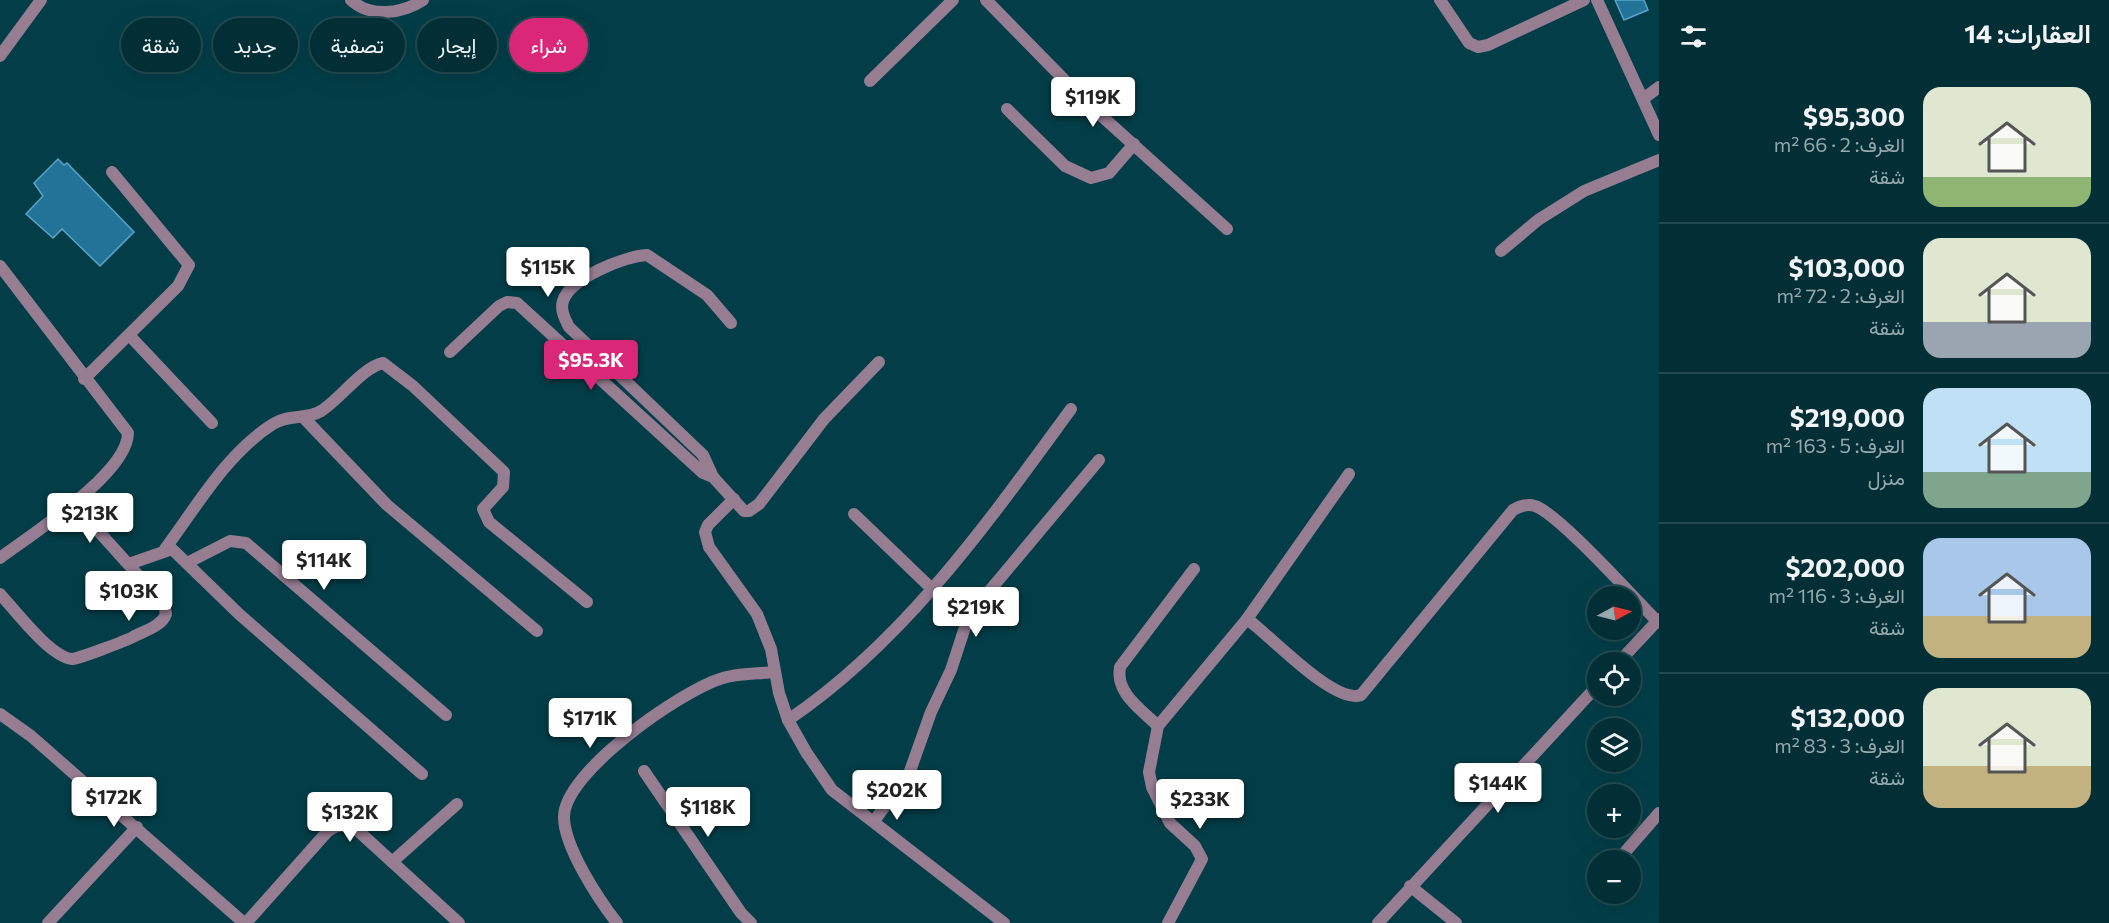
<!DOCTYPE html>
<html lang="ar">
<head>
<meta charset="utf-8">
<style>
  :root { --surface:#022e36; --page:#0c363e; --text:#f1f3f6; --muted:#96a8ad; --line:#234a51; --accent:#db2777 }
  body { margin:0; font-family:Commissioner,Vazirmatn,sans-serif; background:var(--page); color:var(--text); direction:rtl; height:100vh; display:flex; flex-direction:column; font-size:22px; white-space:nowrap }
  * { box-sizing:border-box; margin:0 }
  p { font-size:20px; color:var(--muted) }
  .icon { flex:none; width:33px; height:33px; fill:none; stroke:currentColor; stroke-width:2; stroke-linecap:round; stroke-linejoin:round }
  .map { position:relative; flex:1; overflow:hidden; direction:ltr }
  .drawer { display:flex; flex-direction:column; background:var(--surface); width:450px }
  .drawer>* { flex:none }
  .banner { position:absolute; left:18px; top:18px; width:570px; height:54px; direction:rtl; display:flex; gap:12px }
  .needle { width:39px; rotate:83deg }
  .controls { position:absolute; left:1587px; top:586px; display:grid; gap:12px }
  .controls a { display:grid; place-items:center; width:54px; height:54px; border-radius:50%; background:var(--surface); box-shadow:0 6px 24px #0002,0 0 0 2px var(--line); font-size:30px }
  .price { position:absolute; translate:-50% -51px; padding:0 14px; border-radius:6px; background:#fff; color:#222; font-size:20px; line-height:39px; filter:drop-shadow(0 2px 3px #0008) }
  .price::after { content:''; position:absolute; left:50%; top:36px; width:18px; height:14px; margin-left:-9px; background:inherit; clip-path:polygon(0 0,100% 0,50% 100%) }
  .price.active { background:var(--accent); color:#fff }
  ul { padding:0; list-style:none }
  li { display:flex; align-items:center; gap:18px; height:150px; padding:0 18px }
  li+li { border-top:2px solid var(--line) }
  li span { display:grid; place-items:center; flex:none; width:168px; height:120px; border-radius:18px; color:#555 }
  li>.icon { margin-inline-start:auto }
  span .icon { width:72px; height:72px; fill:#fffc; stroke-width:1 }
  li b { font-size:26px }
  h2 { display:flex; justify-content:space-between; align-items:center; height:72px; padding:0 18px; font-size:26px }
  .pill { padding:0 21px; border-radius:27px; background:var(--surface); box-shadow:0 6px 24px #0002,0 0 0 2px var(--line); font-size:21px; line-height:54px }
  .pill.active { background:var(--accent); color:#fff }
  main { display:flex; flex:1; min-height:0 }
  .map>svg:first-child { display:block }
</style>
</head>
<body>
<main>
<section class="drawer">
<h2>العقارات: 14<svg class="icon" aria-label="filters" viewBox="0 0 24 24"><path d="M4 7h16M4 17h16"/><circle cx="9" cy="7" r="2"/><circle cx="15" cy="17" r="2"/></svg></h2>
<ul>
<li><span style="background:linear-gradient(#dfe7d0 75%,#8fb573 0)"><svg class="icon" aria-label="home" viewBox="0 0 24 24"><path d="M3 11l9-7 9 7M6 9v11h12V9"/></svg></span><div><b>$95,300</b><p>الغرف: 2 · 66 m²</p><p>شقة</p></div></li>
<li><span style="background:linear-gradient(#dfe7d0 70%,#9aa5b1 0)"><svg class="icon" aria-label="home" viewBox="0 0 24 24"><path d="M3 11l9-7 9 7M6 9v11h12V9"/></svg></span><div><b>$103,000</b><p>الغرف: 2 · 72 m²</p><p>شقة</p></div></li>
<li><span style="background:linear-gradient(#bfe0f5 70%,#7fa58c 0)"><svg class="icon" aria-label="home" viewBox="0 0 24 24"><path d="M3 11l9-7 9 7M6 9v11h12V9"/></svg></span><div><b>$219,000</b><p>الغرف: 5 · 163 m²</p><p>منزل</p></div></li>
<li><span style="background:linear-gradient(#a9c7e8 65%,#c2b280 0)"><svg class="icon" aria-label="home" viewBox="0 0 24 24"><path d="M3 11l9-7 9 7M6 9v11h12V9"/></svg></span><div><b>$202,000</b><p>الغرف: 3 · 116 m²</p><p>شقة</p></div></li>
<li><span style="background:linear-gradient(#dfe7d0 65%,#c2b280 0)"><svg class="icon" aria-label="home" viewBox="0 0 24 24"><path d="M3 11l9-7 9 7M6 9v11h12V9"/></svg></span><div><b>$132,000</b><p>الغرف: 3 · 83 m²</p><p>شقة</p></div></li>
</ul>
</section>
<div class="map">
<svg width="1659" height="923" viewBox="0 0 1659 923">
  <rect width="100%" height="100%" fill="#033e48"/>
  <g fill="#237398" stroke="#58a4cb" stroke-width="1.5">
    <polygon points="1615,0 1644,0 1648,10 1624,20"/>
    <polygon points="58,159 64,165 67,163 134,232 100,266 62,229 53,238 26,214 43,196 34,183"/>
  </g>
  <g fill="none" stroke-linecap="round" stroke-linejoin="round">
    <g stroke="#977d92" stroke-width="12">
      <path d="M351 0C370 18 402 14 423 0"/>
      <polyline points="986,0 1085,101 1227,229"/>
      <polyline points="1440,0 1469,43 1478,47 1488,45 1584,0"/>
      <polyline points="0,56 41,0"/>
      <polyline points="870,81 953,0"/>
      <polyline points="1643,99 1659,87"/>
      <polyline points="1007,109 1065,166 1091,178 1109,173 1134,144"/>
      <polyline points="1501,251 1538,220 1584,191 1659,160"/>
      <path d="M0 266 128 433C128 473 32 534 0 558"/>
      <polyline points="129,335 212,423"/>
      <polyline points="450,352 499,306 507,302 517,303 703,473 713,477 744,511 749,511 759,504 824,419 879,362"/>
      <polyline points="84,379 178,286 189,265 112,172"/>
      <polyline points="303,417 387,505 537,631"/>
      <path d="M713 477 703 455 569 327C565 319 560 310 563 301 570 278 625 256 647 255L707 295 731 323"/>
      <polyline points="734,499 708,525 705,532 709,547 757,614 771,649 779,693 788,720 806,752 832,790 1004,923"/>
      <polyline points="854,514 931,588"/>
      <path d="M165 549C197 506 227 453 273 424 289 414 306 420 321 411 339 400 363 367 383 363L413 386 504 472 503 487 483 509 489 522 587 602"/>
      <polyline points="187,563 230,541 246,543 446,715"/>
      <polyline points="129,564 172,549 239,614 422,774"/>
      <path d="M0 594C15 610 50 657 72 659 78 659 125 641 133 637 144 631 162 626 166 614L164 604 74 504"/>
      <path d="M1247 619C1270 635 1334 705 1361 695L1513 510C1520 506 1527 503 1535 506 1559 514 1634 598 1657 621"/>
      <polyline points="0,714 31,736 244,923"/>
      <path d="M788 720C905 641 989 521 1071 409"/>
      <path d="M1158 726C1141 709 1115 693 1120 667L1194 569"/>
      <polyline points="644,771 741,913 751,923"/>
      <polyline points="874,821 909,774 931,712 951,670 966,624 986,595 1099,460"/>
      <polyline points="1626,851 1659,813"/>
      <polyline points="392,862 457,804"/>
      <polyline points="1410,886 1456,923"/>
      <polyline points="48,923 137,827"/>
      <path d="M246 923 327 832C337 824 343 824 355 828L459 923"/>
      <path d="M617 923C599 900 564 847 564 817 564 772 680 692 720 679 736 673 757 674 774 672"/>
      <polyline points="1168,923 1202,859 1195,846 1170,823 1152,787 1149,772 1158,726 1247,619 1349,474"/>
    </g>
    <g stroke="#977d92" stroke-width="12">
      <polyline points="1597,0 1659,135"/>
      <polyline points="1618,663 1659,619"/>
      <polyline points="1378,923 1598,685"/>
    </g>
  </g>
</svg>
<div class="controls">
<a><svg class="needle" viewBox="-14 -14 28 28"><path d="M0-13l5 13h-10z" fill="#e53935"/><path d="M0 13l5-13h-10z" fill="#96a8ad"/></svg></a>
<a><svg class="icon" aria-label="locate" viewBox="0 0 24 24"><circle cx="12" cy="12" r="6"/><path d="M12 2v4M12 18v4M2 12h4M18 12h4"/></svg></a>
<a><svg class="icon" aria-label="layers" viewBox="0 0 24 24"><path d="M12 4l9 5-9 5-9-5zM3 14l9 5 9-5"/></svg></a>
<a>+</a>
<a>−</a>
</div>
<b class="price" style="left:1093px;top:128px">$119K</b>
<b class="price" style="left:548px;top:298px">$115K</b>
<b class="price active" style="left:591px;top:391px">$95.3K</b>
<b class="price" style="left:90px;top:544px">$213K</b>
<b class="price" style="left:324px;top:591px">$114K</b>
<b class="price" style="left:129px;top:622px">$103K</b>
<b class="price" style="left:976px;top:638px">$219K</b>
<b class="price" style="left:590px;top:749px">$171K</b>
<b class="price" style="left:1498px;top:814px">$144K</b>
<b class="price" style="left:897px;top:821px">$202K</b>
<b class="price" style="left:114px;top:828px">$172K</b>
<b class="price" style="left:1200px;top:830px">$233K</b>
<b class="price" style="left:708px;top:838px">$118K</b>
<b class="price" style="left:350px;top:843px">$132K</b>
<div class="banner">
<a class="pill active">شراء</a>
<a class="pill">إيجار</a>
<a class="pill">تصفية</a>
<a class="pill">جديد</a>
<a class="pill">شقة</a>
</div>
</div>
</main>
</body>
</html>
